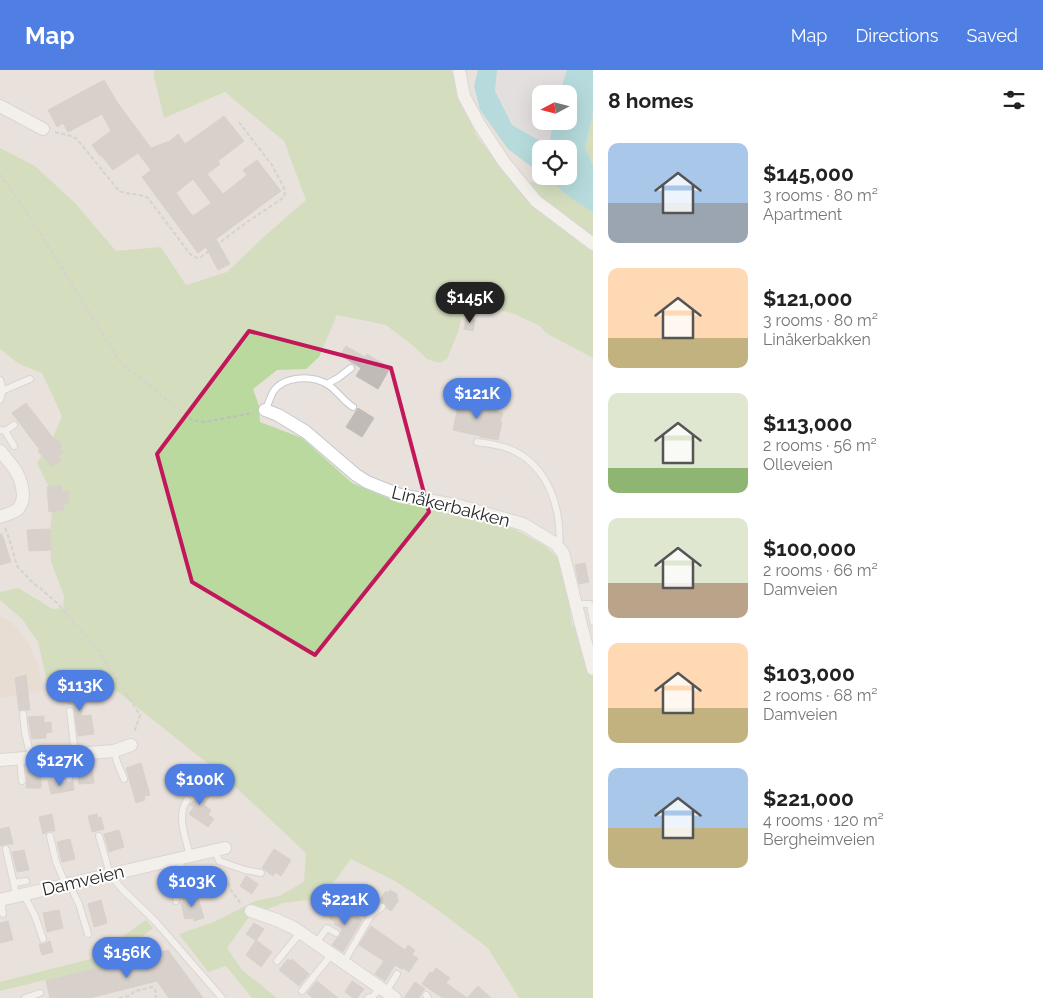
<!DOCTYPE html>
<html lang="en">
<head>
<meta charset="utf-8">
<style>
  :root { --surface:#fff; --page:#f2f2f2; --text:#222; --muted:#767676; --accent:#4f7fe2 }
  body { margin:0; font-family:Raleway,sans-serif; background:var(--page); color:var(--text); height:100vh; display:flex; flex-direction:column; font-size:19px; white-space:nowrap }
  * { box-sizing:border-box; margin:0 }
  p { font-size:16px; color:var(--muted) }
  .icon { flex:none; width:28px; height:28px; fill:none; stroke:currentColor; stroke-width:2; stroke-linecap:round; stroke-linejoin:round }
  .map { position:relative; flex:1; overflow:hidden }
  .sheet { display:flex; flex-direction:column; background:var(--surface); width:450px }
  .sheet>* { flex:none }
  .needle { width:32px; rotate:263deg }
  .controls { position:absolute; left:532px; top:15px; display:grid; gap:10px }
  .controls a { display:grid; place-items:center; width:45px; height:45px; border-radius:10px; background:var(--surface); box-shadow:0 5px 20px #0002; font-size:25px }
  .price { position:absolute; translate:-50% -42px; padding:0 11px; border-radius:18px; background:var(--accent); color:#fff; font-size:16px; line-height:32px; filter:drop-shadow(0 1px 2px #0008) }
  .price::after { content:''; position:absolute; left:50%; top:30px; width:15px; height:11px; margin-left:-8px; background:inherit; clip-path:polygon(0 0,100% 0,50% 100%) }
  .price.on { background:#222; color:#fff }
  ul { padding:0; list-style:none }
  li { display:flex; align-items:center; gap:15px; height:125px; padding:0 15px }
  li span { display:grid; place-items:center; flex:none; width:140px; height:100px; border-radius:10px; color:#555 }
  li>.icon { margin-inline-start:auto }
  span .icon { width:60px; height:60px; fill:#fffc; stroke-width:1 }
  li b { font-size:21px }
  h2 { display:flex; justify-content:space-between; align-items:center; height:60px; padding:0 15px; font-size:21px }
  header { display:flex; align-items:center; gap:30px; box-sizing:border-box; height:70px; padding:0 25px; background:var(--accent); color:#fff }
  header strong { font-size:24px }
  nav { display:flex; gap:28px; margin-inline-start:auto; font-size:18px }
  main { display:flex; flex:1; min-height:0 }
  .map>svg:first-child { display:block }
</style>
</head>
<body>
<header>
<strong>Map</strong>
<nav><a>Map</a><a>Directions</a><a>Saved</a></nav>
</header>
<main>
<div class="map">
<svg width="593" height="928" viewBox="0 0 593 928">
  <rect width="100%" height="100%" fill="#e9e1db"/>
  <polygon fill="#dcdbe2" points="497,0 567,0 559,24 541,24 541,51 553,51 549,76 512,55 495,21"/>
  <polygon fill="#e4d7ca" points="0,546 12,553 27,570 38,595 44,620 0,628"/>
  <g fill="#bad99e">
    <polygon points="154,0 451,0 476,65 503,100 520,115 555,106 593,137 593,288 546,263 540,256 512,243 465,233 458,262 447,289 440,293 427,289 416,278 386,255 337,245 319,287 306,299 277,300 253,319 259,336 260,352 302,368 352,413 399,433 437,439 460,447 485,451 504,455 516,460 545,476 557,487 568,527 572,555 593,573 593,928 519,928 488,878 431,835 395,811 351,789 322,828 283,833 250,846 227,878 242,900 277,928 252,928 226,896 208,902 179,864 216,851 255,831 279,826 304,812 306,783 227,709 117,621 47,612 38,572 22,549 0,530 0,522 18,518 53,539 63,538 64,526 51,492 50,461 54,428 37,393 52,370 62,346 42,303 19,294 0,279 0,78 35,96 75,133 116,181 161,177 186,215 227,202 268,163 306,130 284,71 225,22 164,48 154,7"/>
    <polygon points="593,43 593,95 585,78"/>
    <polygon points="146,850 153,858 127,878 113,886 115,893 46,911 45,910 0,921 0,912 90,889"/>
  </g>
  <polygon fill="#7bd2de" points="478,0 497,0 495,21 512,55 549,76 553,51 569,51 569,24 559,24 567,0 593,0 593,43 585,78 593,95 593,142 572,129 545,106 569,106 569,79 541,79 541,104 508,79 480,40 474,16"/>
  <g fill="#c1bbb8" stroke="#c4bdb5" fill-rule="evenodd">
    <path d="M104 10 117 32 151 78 170 71 178 64 185 74 224 46 244 71 218 91 220 94 207 104 223 124 247 105 243 100 257 90 281 121 216 169 230 194 218 200 206 177 198 183 142 107 151 100 138 83 113 100 101 85 100 86 92 75 111 61 102 44 68 62 63 53 57 57 48 40ZM193 109 211 133 193 146 188 140 176 123Z"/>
    <polygon points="466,248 475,250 473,261 464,259"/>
    <polygon points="346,276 365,287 367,284 390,298 378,319 356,306 361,298 340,285"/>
    <polygon points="460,326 477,329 475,336 503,343 500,352 502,352 498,370 480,367 480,366 453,360"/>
    <polygon points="26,333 54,369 56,368 62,376 60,378 63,382 58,386 61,390 52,397 38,381 40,380 12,343"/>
    <polygon points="358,338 374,348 362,367 346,357"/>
    <polygon points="61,415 62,422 68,421 69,433 63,434 64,440 49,442 47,417"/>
    <polygon points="50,459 51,480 29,481 27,460"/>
    <polygon points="0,464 2,464 11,492 0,495"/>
    <polygon points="585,493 589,512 579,514 575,495"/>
    <polygon points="26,605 30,640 26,640 23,639 19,641 15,608"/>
    <polygon points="68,618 85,621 81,646 91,645 94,664 78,666 73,635 66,633"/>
    <polygon points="44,646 44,653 51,652 52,662 46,663 46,668 32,669 28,647"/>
    <polygon points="141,693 150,725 144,726 145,730 136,733 126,698"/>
    <polygon points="92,695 94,713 79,714 77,696"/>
    <polygon points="26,700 41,700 41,718 26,718 27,711"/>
    <polygon points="60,709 61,709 62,712 66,712 70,713 73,711 74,720 51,724 48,711 51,710 56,712"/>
    <polygon points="192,714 200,720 201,720 210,726 204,735 211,740 208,745 214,749 208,757 189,744 194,737 190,735 195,728 187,722"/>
    <polygon points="52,744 55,761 49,761 43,764 39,747"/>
    <polygon points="97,744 98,748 101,747 104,759 92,762 88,746"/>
    <polygon points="9,757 13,774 5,774 0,776 0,759"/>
    <polygon points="119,760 124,777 109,782 104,764"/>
    <polygon points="70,769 75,789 62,792 57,772"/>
    <polygon points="274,779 291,790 281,806 275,802 273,806 262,798"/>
    <polygon points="24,780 29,800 17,802 12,782"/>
    <polygon points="246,806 258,814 252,824 240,816"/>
    <polygon points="390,820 397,824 397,829 399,830 391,841 387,838 384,833 378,832 386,821 388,823"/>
    <polygon points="197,824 204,848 194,851 193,848 185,849 181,833 184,832 182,828"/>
    <polygon points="101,830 107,853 94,857 88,834"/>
    <polygon points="338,834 362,850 343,882 332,875 337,868 340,866 342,859 334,854 335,852 329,848"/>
    <polygon points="59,840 63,858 47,862 43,843"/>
    <polygon points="8,851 13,870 0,873 0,853"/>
    <polygon points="254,853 264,859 256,871 246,864"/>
    <polygon points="371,856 405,880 408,875 415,880 412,885 418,888 409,902 403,898 402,899 395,895 385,911 375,904 384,891 359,875"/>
    <polygon points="256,870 272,882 261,897 246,885"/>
    <polygon points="50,871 53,882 42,885 39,874 44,874"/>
    <polygon points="168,880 203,928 169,928 157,911 90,928 50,928 46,911"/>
    <polygon points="288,889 291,891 292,889 309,904 299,916 279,900"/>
    <polygon points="436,898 450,908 446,913 467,928 443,928 422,914 430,902 433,903"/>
    <polygon points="317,911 338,928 313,928 307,923"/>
    <polygon points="352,911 364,919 357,928 353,928 345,922"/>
    <polygon points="415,912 425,919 422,922 419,928 404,928"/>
    <polygon points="478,916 491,928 467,928"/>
  </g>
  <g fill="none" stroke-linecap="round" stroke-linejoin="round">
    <g stroke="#c3c8d0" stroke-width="8">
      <g id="service">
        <path d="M0 310C3 316 2 324 0 330"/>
        <polyline points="327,314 338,308 351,298"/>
        <polyline points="2,321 30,309"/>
        <path d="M265 340C268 335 270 328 273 322 283 306 311 305 327 314 337 320 343 331 353 337"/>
        <polyline points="0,360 5,361 14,376"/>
        <polyline points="5,361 14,355"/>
        <path d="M477 372C489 374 503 375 514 381 549 398 562 440 559 477"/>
        <polyline points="576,534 590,534 593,552"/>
        <polyline points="70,641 75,684"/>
        <polyline points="23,644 25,663 31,687"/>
        <polyline points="114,681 117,692 124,709"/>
        <polyline points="64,685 69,708"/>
        <polyline points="50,686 55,707"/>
        <polyline points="20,688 22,711"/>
        <path d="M187 730C176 745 186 769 190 786"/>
        <polyline points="50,766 56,792 66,815"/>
        <polyline points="99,766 110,804"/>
        <path d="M6 779C9 795 14 810 16 826"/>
        <polyline points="215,780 219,791 245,800 261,803"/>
        <polyline points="110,805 122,819 155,851 222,928"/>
        <polyline points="14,813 26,811"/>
        <polyline points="69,814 79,834 88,864"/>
        <polyline points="24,825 35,846 43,869"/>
        <polyline points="1,830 3,844"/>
        <polyline points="176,831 181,798 179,788"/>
        <polyline points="316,873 327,858 336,863"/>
        <polyline points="277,891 301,862"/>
        <polyline points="344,892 371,845 382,837"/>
        <polyline points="302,921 332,884"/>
        <polyline points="386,922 397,904"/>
        <polyline points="426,925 428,928"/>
        <polyline points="25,928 40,923"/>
        <polyline points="368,928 372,927 381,918"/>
      </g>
    </g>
    <g stroke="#c3c8d0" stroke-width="14">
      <g id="minor">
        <polyline points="459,0 464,26 479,54 504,92 536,131 593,174"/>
        <polyline points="0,36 43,59"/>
        <polyline points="265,340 278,345 306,362 356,405 367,412 400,425 460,436 523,454 556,474 563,483 566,494 581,555 593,599"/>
        <path d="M0 381C12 395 22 405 23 425 23 430 21 435 18 439 13 443 5 445 0 447"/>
        <polyline points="0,690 114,681 131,675"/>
        <polyline points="0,830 225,778"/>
        <polyline points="251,841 277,850 294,858 395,928"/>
      </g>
    </g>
    <g stroke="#bebebe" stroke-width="2" stroke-dasharray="4 2.5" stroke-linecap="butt">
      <path d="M55 62 71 66 77 69 119 121C129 125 139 123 148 128L190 184 197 188 201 187 247 152 283 128 285 123 284 118 272 95 238 51"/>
      <polyline points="0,104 34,153 122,295 139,307 192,350 204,352 253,343"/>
      <polyline points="5,458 9,468 17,496 34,514 40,518 58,534 98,580 140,645 134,663"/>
      <polyline points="223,801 231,820 241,834"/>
      <polyline points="119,928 129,926 135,921 152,917 154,918 157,924 155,928"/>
    </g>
    <use href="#service" stroke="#fff" stroke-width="6"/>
    <use href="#minor" stroke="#fff" stroke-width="12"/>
  </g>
  <path d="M0 0H593V928H0ZM249 261 391 298 429 442 315 585 192 512 157 384Z" fill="#e9e1db" fill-opacity=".55" fill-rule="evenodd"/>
  <path fill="none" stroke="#c2185b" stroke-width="4" stroke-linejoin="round" d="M249 261 391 298 429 442 315 585 192 512 157 384Z"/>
  <g text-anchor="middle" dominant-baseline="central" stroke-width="4" stroke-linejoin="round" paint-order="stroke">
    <g font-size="18" fill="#282828" stroke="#fff">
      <text transform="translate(451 436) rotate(14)">Linåkerbakken</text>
      <text transform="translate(83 810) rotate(-13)">Damveien</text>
    </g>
  </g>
</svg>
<div class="controls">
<a><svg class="needle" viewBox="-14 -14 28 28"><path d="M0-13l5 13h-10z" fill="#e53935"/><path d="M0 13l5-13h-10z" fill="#767676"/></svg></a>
<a><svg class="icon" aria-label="locate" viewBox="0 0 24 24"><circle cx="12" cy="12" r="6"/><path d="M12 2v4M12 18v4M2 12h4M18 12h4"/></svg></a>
</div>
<b class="price on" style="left:470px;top:254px">$145K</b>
<b class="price" style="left:477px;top:350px">$121K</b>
<b class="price" style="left:80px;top:642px">$113K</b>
<b class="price" style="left:60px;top:717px">$127K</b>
<b class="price" style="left:200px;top:736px">$100K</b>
<b class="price" style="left:192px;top:838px">$103K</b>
<b class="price" style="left:345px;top:856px">$221K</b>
<b class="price" style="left:127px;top:909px">$156K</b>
</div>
<section class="sheet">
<h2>8 homes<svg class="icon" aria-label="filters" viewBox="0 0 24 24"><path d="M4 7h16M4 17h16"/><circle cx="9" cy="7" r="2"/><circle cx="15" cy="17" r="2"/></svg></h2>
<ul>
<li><span style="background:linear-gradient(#a9c7e8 60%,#9aa5b1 0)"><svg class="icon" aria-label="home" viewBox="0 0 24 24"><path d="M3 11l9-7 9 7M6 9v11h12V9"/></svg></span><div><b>$145,000</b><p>3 rooms · 80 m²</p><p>Apartment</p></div></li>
<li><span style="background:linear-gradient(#ffd9b3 70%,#c2b280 0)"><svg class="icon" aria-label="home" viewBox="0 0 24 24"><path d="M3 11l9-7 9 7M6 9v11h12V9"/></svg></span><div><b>$121,000</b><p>3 rooms · 80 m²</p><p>Linåkerbakken</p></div></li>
<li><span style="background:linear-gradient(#dfe7d0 75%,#8fb573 0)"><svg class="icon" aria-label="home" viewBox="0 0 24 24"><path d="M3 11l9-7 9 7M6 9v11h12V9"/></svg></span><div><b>$113,000</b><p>2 rooms · 56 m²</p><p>Olleveien</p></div></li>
<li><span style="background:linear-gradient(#dfe7d0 65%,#b9a48a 0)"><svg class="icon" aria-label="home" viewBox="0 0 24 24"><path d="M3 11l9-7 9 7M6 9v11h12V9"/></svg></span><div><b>$100,000</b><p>2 rooms · 66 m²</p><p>Damveien</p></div></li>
<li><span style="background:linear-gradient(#ffd9b3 65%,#c2b280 0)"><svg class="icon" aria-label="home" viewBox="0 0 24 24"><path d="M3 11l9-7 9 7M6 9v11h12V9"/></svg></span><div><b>$103,000</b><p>2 rooms · 68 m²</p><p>Damveien</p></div></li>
<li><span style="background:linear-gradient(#a9c7e8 60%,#c2b280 0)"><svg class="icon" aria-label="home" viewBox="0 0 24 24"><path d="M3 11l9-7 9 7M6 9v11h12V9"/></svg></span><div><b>$221,000</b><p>4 rooms · 120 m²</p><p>Bergheimveien</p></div></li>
</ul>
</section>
</main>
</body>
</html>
